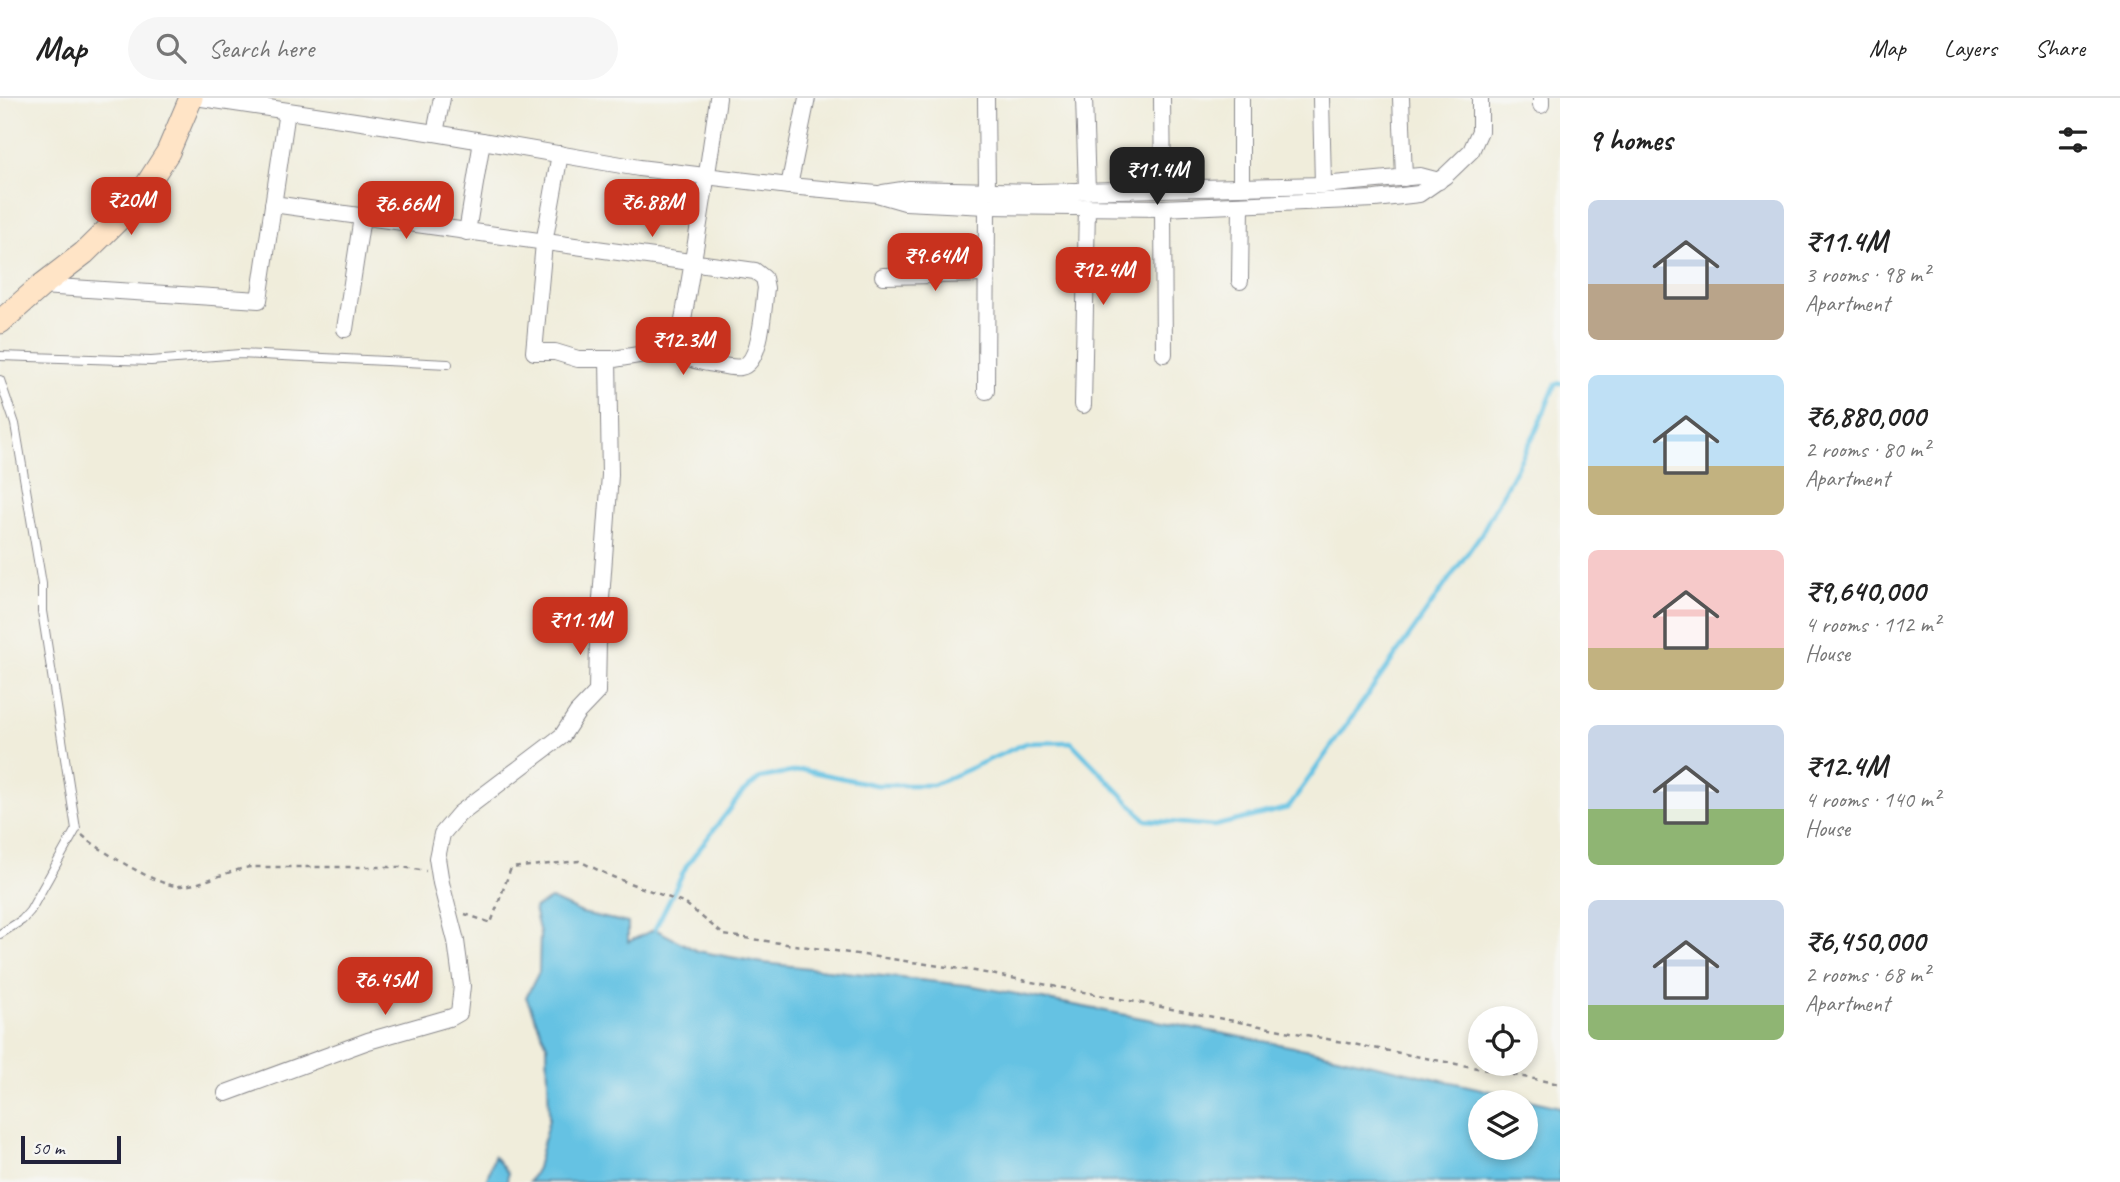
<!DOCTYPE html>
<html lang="en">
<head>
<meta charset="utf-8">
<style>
  :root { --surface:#fff; --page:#f6f6f6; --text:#222; --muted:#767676; --line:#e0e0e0; --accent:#c8321e }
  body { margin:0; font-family:Caveat,sans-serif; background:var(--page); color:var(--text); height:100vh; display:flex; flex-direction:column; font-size:26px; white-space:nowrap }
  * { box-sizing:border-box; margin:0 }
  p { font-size:23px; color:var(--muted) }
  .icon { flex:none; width:38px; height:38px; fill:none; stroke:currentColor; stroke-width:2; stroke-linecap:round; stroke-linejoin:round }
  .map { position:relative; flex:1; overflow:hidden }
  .side { display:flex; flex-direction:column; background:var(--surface); width:560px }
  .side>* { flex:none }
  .controls { position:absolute; left:1468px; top:908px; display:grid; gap:14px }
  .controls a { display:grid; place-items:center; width:70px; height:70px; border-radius:50%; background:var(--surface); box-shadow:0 4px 10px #0003; font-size:35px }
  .scale { position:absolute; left:21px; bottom:18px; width:100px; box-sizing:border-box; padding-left:7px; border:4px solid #22223b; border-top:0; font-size:19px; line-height:24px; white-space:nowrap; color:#22223b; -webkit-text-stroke:5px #f6f6f2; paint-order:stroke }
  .price { position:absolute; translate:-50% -60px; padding:0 16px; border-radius:14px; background:var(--accent); color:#fff; font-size:23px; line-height:46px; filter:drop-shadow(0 2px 4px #0008) }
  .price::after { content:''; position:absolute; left:50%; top:42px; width:21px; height:16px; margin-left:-10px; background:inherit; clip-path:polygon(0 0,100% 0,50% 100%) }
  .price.current { background:#222; color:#fff }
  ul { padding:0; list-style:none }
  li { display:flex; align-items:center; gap:21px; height:175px; padding:0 28px }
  li span { display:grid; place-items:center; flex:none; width:196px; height:140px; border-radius:10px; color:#555 }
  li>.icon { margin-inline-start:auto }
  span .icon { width:84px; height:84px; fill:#fffc; stroke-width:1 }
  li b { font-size:30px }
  h2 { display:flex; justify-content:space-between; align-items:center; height:84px; padding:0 28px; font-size:30px }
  header { display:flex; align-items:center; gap:42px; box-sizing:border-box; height:98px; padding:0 35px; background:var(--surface); border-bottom:2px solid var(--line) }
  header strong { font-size:33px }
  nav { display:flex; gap:38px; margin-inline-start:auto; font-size:24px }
  .search { width:490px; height:63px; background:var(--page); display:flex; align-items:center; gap:18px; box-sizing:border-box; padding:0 24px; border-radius:38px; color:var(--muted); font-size:26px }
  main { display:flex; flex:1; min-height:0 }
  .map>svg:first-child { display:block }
</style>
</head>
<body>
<header>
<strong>Map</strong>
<div class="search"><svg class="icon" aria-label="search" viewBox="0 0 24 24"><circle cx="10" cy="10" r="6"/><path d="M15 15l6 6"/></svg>Search here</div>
<nav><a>Map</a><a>Layers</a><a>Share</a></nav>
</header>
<main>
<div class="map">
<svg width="1560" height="1084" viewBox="0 0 1560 1084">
  <rect width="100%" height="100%" fill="#f6f6f2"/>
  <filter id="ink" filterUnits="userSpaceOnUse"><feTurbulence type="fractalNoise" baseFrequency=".0143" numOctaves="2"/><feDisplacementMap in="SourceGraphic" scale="14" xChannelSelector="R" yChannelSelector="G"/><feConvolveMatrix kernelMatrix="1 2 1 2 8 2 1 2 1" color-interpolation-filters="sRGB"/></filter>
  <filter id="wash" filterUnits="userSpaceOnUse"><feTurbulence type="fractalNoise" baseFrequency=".00686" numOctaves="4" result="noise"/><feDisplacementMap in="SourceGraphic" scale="28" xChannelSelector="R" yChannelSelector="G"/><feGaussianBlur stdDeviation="1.57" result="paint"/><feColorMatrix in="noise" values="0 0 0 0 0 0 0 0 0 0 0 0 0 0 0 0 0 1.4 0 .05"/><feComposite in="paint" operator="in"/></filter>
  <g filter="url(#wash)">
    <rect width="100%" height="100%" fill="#f0eddb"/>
    <g fill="#65c2e3" stroke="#44728f" stroke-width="2" fill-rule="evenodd">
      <path d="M551 801 582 815 628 825V844L655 831 697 853 763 865 974 888 1315 953 1560 1009V1084H529L537 1070 549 1021 547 947 526 899 539 874 540 836 534 810ZM1480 1004H1526V1050H1480Z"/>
      <polygon points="494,1058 508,1075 507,1084 486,1084"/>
    </g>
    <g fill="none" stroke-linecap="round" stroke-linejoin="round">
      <polyline stroke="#65c2e3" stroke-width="4.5" points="655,831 687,767 741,696 760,680 803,672 876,687 933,687 1026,645 1071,644 1146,722 1214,728 1288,710 1481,436 1537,331 1555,287 1560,285"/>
    </g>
  </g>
  <g filter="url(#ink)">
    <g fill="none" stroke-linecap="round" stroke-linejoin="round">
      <g stroke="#89888b" stroke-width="10">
        <g id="lane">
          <polyline points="0,258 151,263 240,256 448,266"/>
          <polyline points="0,282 15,326 42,486 42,513 76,731 30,813 22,822 0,836"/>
        </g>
      </g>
      <g stroke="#89888b" stroke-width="18">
        <g id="street">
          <polyline points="202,0 435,35 639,70 789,88 877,96 905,104 987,108 1163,110 1375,101 1419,96 1445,78 1471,53 1480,33 1480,0"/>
          <polyline points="986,0 987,93"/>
          <polyline points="1084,0 1087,93"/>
          <polyline points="1162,0 1163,91"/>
          <polyline points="1321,0 1323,87"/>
          <polyline points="1401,0 1404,80"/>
          <polyline points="1541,0 1541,7"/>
          <polyline points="435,35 442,0"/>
          <polyline points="560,56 544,145 534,254 555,254 578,261 614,261 681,250"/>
          <polyline points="789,88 807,0"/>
          <polyline points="1241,88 1241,0"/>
          <polyline points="883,95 909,91 1037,94 1323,87 1420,78 1439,83"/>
          <path d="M273 106 755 173 764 180 766 190C763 209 762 265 741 269 731 271 718 266 708 265 693 262 684 261 679 246 693 164 707 82 718 0"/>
          <polyline points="1163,110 1164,256"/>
          <polyline points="467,134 482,43"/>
          <polyline points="883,178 987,176"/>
          <polyline points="1240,183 1241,107"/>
          <polyline points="41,188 259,202 287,13"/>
          <polyline points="345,231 362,119"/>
          <polyline points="986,293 987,108"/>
          <polyline points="1083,307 1087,109"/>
          <polyline points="226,995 368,943 452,919 459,915 462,888 456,843 441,785 437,760 442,736 459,716 562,638 577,615 597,594 598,542 610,377 608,261"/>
        </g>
      </g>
      <g stroke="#89888b" stroke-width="25">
        <polyline id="secondary" points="0,224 41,188 84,155 136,104 168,54 191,0"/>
      </g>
      <g stroke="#89888b" stroke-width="2.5" stroke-dasharray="5 5" stroke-linecap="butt">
        <path d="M82 737C99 752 156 787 177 788 200 789 227 772 251 769H403L426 773"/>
        <polyline points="465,816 491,825 511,770 579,763 613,779 686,806 724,837 975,873 1560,986"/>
      </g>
      <use href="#lane" stroke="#fff" stroke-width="8"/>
      <use href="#street" stroke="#fff" stroke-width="16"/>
      <use href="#secondary" stroke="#ffe4c6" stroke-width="23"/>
    </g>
  </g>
</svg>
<div class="controls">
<a><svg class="icon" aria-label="locate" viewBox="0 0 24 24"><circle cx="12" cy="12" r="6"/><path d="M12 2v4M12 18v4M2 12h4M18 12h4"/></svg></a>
<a><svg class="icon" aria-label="layers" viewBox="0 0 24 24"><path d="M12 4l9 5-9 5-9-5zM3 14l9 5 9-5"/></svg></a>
</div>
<div class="scale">50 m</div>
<b class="price current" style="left:1157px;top:109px">₹11.4M</b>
<b class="price" style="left:131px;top:139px">₹20M</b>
<b class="price" style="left:652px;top:141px">₹6.88M</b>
<b class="price" style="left:406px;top:143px">₹6.66M</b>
<b class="price" style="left:935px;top:195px">₹9.64M</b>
<b class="price" style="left:1103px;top:209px">₹12.4M</b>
<b class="price" style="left:683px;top:279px">₹12.3M</b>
<b class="price" style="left:580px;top:559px">₹11.1M</b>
<b class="price" style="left:385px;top:919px">₹6.45M</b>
</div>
<section class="side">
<h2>9 homes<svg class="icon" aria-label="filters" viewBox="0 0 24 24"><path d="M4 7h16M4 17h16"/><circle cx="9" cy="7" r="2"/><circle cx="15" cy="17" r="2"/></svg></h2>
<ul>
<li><span style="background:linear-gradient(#c9d6e8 60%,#b9a48a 0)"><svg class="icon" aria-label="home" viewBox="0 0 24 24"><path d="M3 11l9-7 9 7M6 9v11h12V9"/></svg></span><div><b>₹11.4M</b><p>3 rooms · 98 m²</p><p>Apartment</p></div></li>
<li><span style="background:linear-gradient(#bfe0f5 65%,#c2b280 0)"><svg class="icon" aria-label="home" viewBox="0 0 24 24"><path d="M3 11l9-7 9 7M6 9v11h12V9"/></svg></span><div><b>₹6,880,000</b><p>2 rooms · 80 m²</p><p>Apartment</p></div></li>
<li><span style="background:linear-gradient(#f6c9c9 70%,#c2b280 0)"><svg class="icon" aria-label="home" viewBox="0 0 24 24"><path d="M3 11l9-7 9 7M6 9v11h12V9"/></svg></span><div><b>₹9,640,000</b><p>4 rooms · 112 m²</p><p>House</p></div></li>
<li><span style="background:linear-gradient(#c9d6e8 60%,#8fb573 0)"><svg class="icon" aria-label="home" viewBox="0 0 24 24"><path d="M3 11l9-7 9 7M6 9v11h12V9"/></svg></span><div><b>₹12.4M</b><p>4 rooms · 140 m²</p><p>House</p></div></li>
<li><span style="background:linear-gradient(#c9d6e8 75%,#8fb573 0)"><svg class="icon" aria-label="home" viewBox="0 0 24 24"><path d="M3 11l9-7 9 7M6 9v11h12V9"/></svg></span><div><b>₹6,450,000</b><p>2 rooms · 68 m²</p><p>Apartment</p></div></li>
</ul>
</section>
</main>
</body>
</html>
